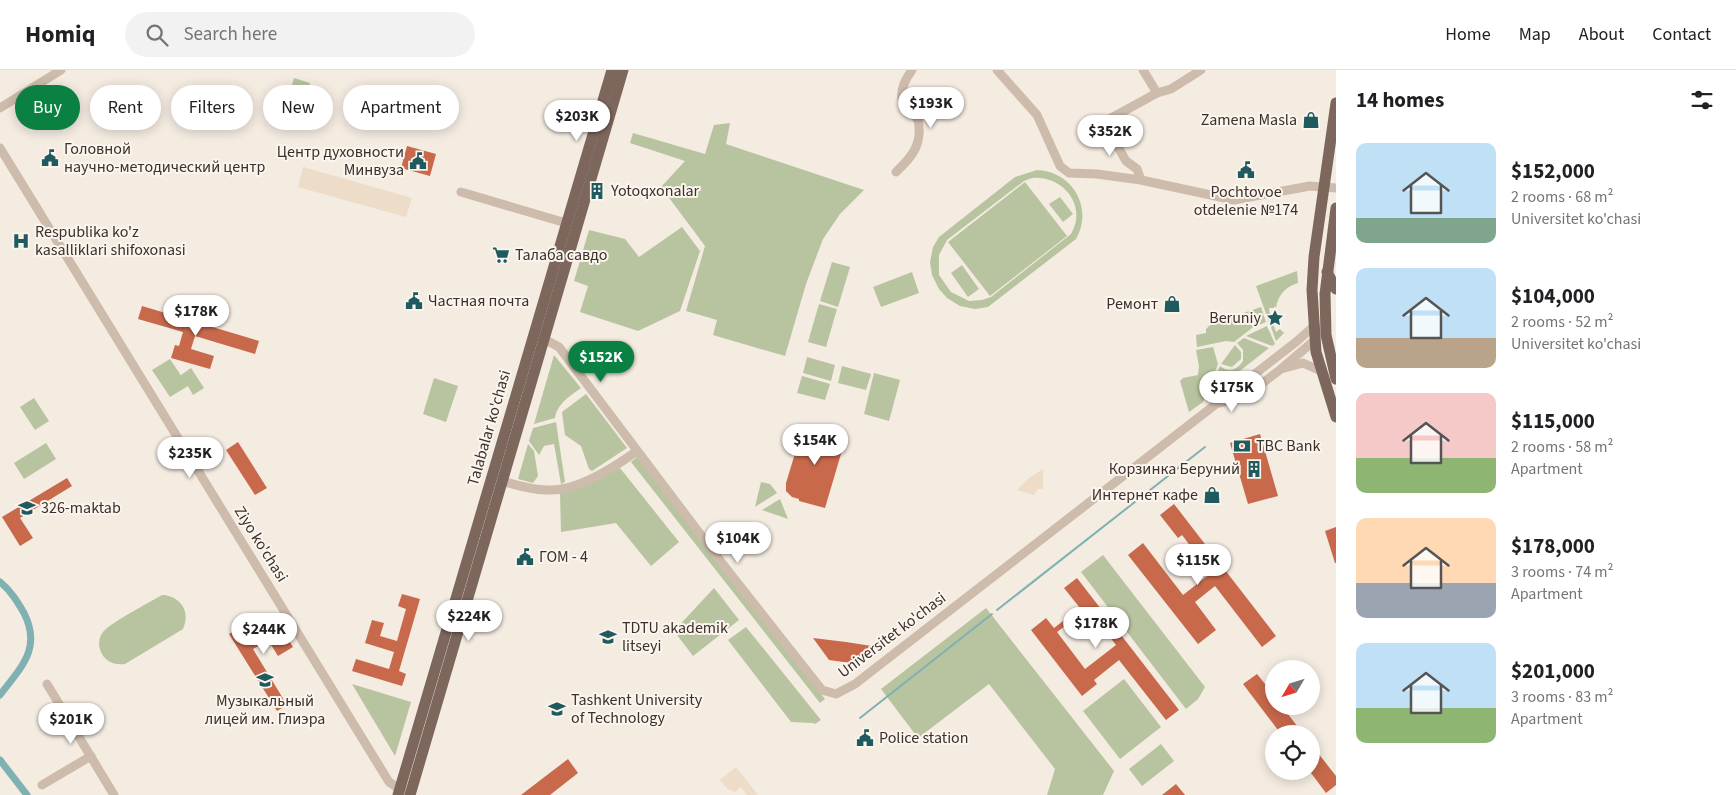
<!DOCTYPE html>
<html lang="en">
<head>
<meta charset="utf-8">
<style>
  :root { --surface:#fff; --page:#f2f2f2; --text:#202124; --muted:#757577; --line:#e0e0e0; --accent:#0b8043 }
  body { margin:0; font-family:"Source Sans 3",sans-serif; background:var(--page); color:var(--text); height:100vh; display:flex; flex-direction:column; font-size:19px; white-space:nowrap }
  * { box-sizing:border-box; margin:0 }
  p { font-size:16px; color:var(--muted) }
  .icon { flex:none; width:28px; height:28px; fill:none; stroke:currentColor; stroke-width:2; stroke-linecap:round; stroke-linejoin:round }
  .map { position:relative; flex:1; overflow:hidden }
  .side { display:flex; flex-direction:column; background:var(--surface); width:400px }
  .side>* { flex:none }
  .top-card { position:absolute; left:15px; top:15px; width:475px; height:45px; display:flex; gap:10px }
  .needle { width:32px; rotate:232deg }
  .tools { position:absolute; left:1265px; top:590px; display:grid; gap:10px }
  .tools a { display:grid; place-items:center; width:55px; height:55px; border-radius:50%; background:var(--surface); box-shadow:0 2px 12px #0003; font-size:25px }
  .price { position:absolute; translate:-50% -42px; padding:0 11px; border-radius:18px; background:#fff; color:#222; font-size:16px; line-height:32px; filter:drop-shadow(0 1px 2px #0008) }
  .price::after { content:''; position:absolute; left:50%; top:30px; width:15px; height:11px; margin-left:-8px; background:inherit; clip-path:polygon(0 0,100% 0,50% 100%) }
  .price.selected { background:var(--accent); color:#fff }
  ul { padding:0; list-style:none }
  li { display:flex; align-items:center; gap:15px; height:125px; padding:0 20px }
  li span { display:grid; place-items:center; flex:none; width:140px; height:100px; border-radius:10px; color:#555 }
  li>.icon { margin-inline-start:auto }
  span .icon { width:60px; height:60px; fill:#fffc; stroke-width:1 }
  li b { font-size:21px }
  h2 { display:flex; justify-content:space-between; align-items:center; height:60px; padding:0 20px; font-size:21px }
  .tag { padding:0 18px; border-radius:22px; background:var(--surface); box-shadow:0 2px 12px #0003; font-size:18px; line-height:45px }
  .tag.selected { background:var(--accent); color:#fff }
  header { display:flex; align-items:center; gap:30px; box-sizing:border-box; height:70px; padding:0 25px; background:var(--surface); border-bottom:1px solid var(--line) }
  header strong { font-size:24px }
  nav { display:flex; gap:28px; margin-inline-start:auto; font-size:18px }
  .search { width:350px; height:45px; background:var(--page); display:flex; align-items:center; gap:12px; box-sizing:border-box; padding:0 18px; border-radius:28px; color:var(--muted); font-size:19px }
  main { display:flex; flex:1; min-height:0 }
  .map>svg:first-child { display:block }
</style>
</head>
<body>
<header>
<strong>Homiq</strong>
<div class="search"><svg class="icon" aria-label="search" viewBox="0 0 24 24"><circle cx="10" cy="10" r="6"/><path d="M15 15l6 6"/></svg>Search here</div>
<nav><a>Home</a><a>Map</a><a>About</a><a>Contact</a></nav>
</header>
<main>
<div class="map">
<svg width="1336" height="725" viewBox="0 0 1336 725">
  <rect width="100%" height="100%" fill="#f4ebe1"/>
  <g fill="#b8c4a0" fill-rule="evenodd">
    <polygon points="294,8 310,13 302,40 286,35"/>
    <polygon points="730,53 726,74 864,120 840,144 823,169 806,214 785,286 713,265 717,250 686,241 705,176 661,117 685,91 630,73 633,63 705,84 714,55"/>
    <path d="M1037 100C1072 101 1094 138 1076 169L988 237 975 239 960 236 947 228 939 219 932 205 930 192 933 177 939 167 1015 107ZM1032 108C1062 105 1088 135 1071 164L991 227 982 230 969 231 951 222 939 205V185L947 170 1024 111Z"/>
    <polygon points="1025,112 1067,166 990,226 948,172"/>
    <polygon points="1060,127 1073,144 1063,152 1049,134"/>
    <polygon points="682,157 700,181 680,241 638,261 580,242 588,216 574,211 589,160 625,169 639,187"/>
    <polygon points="832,192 850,197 838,237 820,231"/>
    <polygon points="962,195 979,219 968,227 951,203"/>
    <path d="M1297 201 1298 213C1285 217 1278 225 1276 238H1269L1270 246 1276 262 1280 259 1284 263 1276 271 1256 216Z"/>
    <polygon points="912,202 919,223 881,237 873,217"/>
    <polygon points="819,234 837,239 826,277 808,272"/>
    <polygon points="1261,237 1266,252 1252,258 1234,272 1226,271 1197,277 1196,265 1206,263 1206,259 1213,252 1222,248 1223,250"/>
    <polygon points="1267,256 1275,274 1272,276 1246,266"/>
    <path d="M1244 268 1269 278 1208 326 1220 296C1229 303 1237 300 1243 291V280L1237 273Z"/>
    <polygon points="1235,275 1241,282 1241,289 1232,297 1221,294"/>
    <polygon points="1213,277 1218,294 1203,332 1189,342 1180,311 1183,308 1198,305 1199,296 1196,280"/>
    <path d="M554 285 581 318C570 326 557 334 555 348L534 354Z"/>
    <polygon points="807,287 835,295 831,311 803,303"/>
    <polygon points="170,289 182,307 181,305 191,298 204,318 193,325 188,316 170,327 152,300"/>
    <polygon points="842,296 871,304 866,320 838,313"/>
    <polygon points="874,303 900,310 889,351 864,344"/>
    <polygon points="802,306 830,314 825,330 797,323"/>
    <polygon points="434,308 458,316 446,352 423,344"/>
    <polygon points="586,324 627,378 592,401 589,399 581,376 565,365 562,342"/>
    <polygon points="34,328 49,351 35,360 20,337"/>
    <polygon points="556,352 565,412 561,414 554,374 544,376 539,385 529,371 533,358"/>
    <polygon points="46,373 56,389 24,409 14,393"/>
    <polygon points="528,374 534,381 538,406 533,413 518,409"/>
    <polygon points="637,387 825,629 820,633 631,392"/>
    <polygon points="620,398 679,472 651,496 616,453 561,462 560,424 582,417"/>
    <polygon points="761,412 770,414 777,423 755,437"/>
    <polygon points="780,429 788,449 762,440"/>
    <polygon points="1103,485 1205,617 1198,629 1186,639 1081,502"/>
    <polygon points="714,518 739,550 693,586 674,561"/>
    <path d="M162 525C181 526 191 542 183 559L125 594C116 595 107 593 102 584 98 577 98 568 103 562 110 553 150 532 162 525Z"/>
    <polygon points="986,538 1114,701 1103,725 1047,725 1055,699 989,614 918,668 881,619"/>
    <polygon points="746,557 821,650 815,654 813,653 791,652 728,570"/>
    <polygon points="1124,609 1161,657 1120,689 1083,641"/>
    <polygon points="352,614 411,632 395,686"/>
    <polygon points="1161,674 1174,691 1142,716 1129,699"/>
  </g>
  <g fill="#ecdcc8">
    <polygon points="303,97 412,128 406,147 298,117"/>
    <polygon points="1043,399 1043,419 1038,419 1034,425 1017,420 1029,408"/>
    <polygon points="736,697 758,725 747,725 741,717 735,722 728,719 720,710"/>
  </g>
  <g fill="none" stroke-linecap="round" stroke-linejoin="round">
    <g stroke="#7fb0b2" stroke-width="2">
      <polyline points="997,540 1205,377"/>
      <polyline points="860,648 992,544"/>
    </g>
    <g stroke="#7fb0b2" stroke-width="7">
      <path d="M0 512C11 521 17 531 24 543 42 579 21 597 0 625"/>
      <polyline points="0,690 27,725"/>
    </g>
  </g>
  <g fill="#c8694b" fill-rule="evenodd">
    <polygon points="407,76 436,84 430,106 401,98"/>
    <polygon points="142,236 259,271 255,284 195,266 191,279 214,286 210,299 171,288 175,275 179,276 183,262 138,249"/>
    <polygon points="804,354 846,367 825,438 799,431 799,429 792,427 786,421 786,413"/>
    <polygon points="1260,364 1278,426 1248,434 1230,373"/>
    <polygon points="238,372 267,418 255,425 226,380"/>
    <polygon points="67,408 72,416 20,448 33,468 20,476 2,447"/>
    <polygon points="1174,434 1276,566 1262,577 1215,516 1195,532 1216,560 1198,574 1128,485 1143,473 1183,525 1211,503 1182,465 1178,468 1160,445"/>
    <polygon points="1336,457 1336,493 1335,493 1325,461"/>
    <path d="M1077 508 1179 640 1166 650 1119 590 1094 610 1097 614 1082 626 1031 560 1046 548 1054 558 1080 538 1064 518ZM1088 539 1116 575 1085 599 1057 562Z"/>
    <polygon points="402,524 420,529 399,601 406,604 402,616 352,601 356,589 389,599 394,582 365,573 372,550 384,553 380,566 397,571 406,539 398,536"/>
    <polygon points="272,543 293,577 278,586 268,570 253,579 287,635 277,641 229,564 240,558 249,573 264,564 257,553"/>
    <polygon points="813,568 846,572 878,577 857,593 843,592 829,590"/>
    <polygon points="1257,604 1274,625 1274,636 1282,636 1303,664 1281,664 1243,614"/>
    <polygon points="1311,674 1336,706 1336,715 1326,723 1311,703"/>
    <polygon points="568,689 578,703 550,725 521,725"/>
    <polygon points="1176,714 1185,725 1162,725"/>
  </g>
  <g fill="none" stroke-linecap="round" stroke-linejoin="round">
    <g stroke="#cdbbac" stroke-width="9">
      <polyline points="997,0 1037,45 1060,96 1069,103 1097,104 1141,110 1234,130 1310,116 1336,118"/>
      <polyline points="1143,0 1157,23"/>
      <polyline points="0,38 61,0"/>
      <polyline points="0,78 389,712 404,722"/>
      <path d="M896 102C912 87 923 74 918 50 915 45 910 43 907 38 896 26 904 11 912 0"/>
      <polyline points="1141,110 1137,99 1126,91 1104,52 1157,23 1171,19 1201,0"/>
      <polyline points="461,122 566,153"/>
      <polyline points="540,267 559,277 725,497 822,620 836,624 855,614 1296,272 1314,256"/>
      <polyline points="1281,299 1303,293 1321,301"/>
      <polyline points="1219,333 1243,328 1281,299 1315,270"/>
      <path d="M502 411C518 416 536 421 552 420 579 420 616 396 637 381"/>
      <polyline points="47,614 114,725"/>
      <polyline points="42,715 91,686"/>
    </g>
    <g stroke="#7d675c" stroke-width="11">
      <polyline points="1336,33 1314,187 1312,220 1316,282 1336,347"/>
      <polyline points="1336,138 1325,224 1326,265 1336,309"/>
      <polyline points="1327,202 1336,219"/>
      <polyline points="398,725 612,0"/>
      <polyline points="410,725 623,0"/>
    </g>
  </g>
  <defs>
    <g id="shop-bare" transform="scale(1.35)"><path d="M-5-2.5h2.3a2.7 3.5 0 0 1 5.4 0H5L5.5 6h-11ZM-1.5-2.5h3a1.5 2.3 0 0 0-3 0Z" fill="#1f5a5e" stroke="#fbf5ee" stroke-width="2.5" paint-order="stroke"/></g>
    <g id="civic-bare" transform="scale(1.35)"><path d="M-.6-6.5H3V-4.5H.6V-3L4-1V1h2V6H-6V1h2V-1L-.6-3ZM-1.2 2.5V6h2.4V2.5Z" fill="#1f5a5e" stroke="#fbf5ee" stroke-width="2.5" paint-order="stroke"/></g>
    <g id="building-bare" transform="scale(1.35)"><path d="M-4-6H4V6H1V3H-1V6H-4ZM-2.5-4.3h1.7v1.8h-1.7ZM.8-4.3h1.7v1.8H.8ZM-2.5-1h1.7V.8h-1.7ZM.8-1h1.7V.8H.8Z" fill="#1f5a5e" stroke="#fbf5ee" stroke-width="2.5" paint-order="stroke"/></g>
    <g id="hospital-bare" transform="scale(1.35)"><path d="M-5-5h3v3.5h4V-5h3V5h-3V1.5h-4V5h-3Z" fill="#1f5a5e" stroke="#fbf5ee" stroke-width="2.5" paint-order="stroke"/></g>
    <g id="supermarket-bare" transform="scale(1.35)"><path d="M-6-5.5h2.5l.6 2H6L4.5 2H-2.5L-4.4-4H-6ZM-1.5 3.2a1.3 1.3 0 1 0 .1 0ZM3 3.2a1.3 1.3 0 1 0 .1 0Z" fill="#1f5a5e" stroke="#fbf5ee" stroke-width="2.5" paint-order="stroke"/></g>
    <g id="sight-bare" transform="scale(1.35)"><path d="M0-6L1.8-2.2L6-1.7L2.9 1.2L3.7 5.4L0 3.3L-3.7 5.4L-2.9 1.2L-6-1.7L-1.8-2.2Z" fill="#1f5a5e" stroke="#fbf5ee" stroke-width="2.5" paint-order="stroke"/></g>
    <g id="bank-bare" transform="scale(1.35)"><path d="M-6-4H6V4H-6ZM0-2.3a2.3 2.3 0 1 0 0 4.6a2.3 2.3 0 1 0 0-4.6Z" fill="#1f5a5e" stroke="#fbf5ee" stroke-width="2.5" paint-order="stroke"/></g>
    <g id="school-bare" transform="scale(1.35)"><path d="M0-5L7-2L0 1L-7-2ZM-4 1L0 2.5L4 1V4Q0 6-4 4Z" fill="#1f5a5e" stroke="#fbf5ee" stroke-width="2.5" paint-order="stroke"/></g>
    <g id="university-bare" transform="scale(1.35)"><path d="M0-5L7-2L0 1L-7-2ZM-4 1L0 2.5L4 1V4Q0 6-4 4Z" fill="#1f5a5e" stroke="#fbf5ee" stroke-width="2.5" paint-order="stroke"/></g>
  </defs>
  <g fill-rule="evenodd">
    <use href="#shop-bare" x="1311" y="50"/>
    <use href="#civic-bare" x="50" y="88"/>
    <use href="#civic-bare" x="418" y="91"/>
    <use href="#civic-bare" x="1246" y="100"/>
    <use href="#building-bare" x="597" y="121"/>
    <use href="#hospital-bare" x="21" y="171"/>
    <use href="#supermarket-bare" x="501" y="185"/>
    <use href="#civic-bare" x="414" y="231"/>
    <use href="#shop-bare" x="1172" y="234"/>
    <use href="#sight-bare" x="1275" y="248"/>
    <use href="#bank-bare" x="1242" y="376"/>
    <use href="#building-bare" x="1254" y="399"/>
    <use href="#shop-bare" x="1212" y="425"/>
    <use href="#school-bare" x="27" y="438"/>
    <use href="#civic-bare" x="525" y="487"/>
    <use href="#university-bare" x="608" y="567"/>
    <use href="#university-bare" x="265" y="610"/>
    <use href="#university-bare" x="557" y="639"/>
    <use href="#civic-bare" x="865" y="668"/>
  </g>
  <g text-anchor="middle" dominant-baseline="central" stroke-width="4" stroke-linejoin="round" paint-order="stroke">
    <g font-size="16" fill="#3b302b" stroke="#fbf5ee" text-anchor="start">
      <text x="1297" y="50" text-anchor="end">Zamena Masla</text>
      <text x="64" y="79">Головной<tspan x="64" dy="18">научно-методический центр</tspan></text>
      <text x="404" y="82" text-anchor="end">Центр духовности<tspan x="404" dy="18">Минвуза</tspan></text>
      <text x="611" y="121">Yotoqxonalar</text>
      <text x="1246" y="122" text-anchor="middle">Pochtovoe<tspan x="1246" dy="18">otdelenie №174</tspan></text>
      <text x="35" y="162">Respublika ko'z<tspan x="35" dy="18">kasalliklari shifoxonasi</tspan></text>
      <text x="515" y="185">Талаба савдо</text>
      <text x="428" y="231">Частная почта</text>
      <text x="1158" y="234" text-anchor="end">Ремонт</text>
      <text x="1261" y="248" text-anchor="end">Beruniy</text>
      <text x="1256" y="376">TBC Bank</text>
      <text x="1240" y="399" text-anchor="end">Корзинка Беруний</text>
      <text x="1198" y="425" text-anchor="end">Интернет кафе</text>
      <text x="41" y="438">326-maktab</text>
      <text x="539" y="487">ГОМ - 4</text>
      <text x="622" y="558">TDTU akademik<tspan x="622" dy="18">litseyi</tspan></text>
      <text x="571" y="630">Tashkent University<tspan x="571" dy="18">of Technology</tspan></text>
      <text x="265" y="631" text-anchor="middle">Музыкальный<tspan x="265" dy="18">лицей им. Глиэра</tspan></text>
      <text x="879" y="668">Police station</text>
    </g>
    <g font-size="16" fill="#3b302b" stroke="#fbf5ee">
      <text transform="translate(489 358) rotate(-74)">Talabalar ko'chasi</text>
      <text transform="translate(261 474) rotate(58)">Ziyo ko'chasi</text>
      <text transform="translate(892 565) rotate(-37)">Universitet ko'chasi</text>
    </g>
  </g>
</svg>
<div class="tools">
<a><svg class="needle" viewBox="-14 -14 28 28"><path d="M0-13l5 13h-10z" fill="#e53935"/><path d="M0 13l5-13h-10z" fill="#757577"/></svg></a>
<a><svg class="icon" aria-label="locate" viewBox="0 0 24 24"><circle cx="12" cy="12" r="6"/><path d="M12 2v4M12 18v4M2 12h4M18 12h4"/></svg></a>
</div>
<b class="price" style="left:931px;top:59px">$193K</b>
<b class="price" style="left:577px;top:72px">$203K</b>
<b class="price" style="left:1110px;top:87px">$352K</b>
<b class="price" style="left:196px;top:267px">$178K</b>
<b class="price selected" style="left:601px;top:313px">$152K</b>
<b class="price" style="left:1232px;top:343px">$175K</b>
<b class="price" style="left:815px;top:396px">$154K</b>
<b class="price" style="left:190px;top:409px">$235K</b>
<b class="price" style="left:738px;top:494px">$104K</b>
<b class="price" style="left:1198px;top:516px">$115K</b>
<b class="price" style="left:469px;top:572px">$224K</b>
<b class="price" style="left:1096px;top:579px">$178K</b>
<b class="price" style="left:264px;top:585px">$244K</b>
<b class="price" style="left:71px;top:675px">$201K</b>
<div class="top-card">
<a class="tag selected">Buy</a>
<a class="tag">Rent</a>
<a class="tag">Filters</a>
<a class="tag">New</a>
<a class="tag">Apartment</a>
</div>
</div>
<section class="side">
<h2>14 homes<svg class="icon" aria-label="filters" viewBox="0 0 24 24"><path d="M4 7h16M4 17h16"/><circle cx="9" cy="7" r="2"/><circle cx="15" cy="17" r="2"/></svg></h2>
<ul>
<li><span style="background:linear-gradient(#bfe0f5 75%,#7fa58c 0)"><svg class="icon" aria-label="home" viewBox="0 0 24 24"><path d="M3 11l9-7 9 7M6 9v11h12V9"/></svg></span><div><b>$152,000</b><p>2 rooms · 68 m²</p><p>Universitet ko'chasi</p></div></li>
<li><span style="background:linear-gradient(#bfe0f5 70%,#b9a48a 0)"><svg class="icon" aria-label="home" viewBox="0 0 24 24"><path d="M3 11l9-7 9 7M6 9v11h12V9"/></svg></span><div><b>$104,000</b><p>2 rooms · 52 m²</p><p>Universitet ko'chasi</p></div></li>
<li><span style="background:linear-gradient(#f6c9c9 65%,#8fb573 0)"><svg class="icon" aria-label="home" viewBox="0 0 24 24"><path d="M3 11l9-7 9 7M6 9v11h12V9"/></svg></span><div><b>$115,000</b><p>2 rooms · 58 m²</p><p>Apartment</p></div></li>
<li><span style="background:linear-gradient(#ffd9b3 65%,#9aa5b1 0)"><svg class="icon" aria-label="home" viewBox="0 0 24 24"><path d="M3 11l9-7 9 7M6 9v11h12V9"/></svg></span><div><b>$178,000</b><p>3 rooms · 74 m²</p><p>Apartment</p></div></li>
<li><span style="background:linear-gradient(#bfe0f5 65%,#8fb573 0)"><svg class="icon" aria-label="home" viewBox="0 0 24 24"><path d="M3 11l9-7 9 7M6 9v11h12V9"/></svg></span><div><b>$201,000</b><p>3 rooms · 83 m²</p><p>Apartment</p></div></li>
</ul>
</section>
</main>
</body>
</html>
